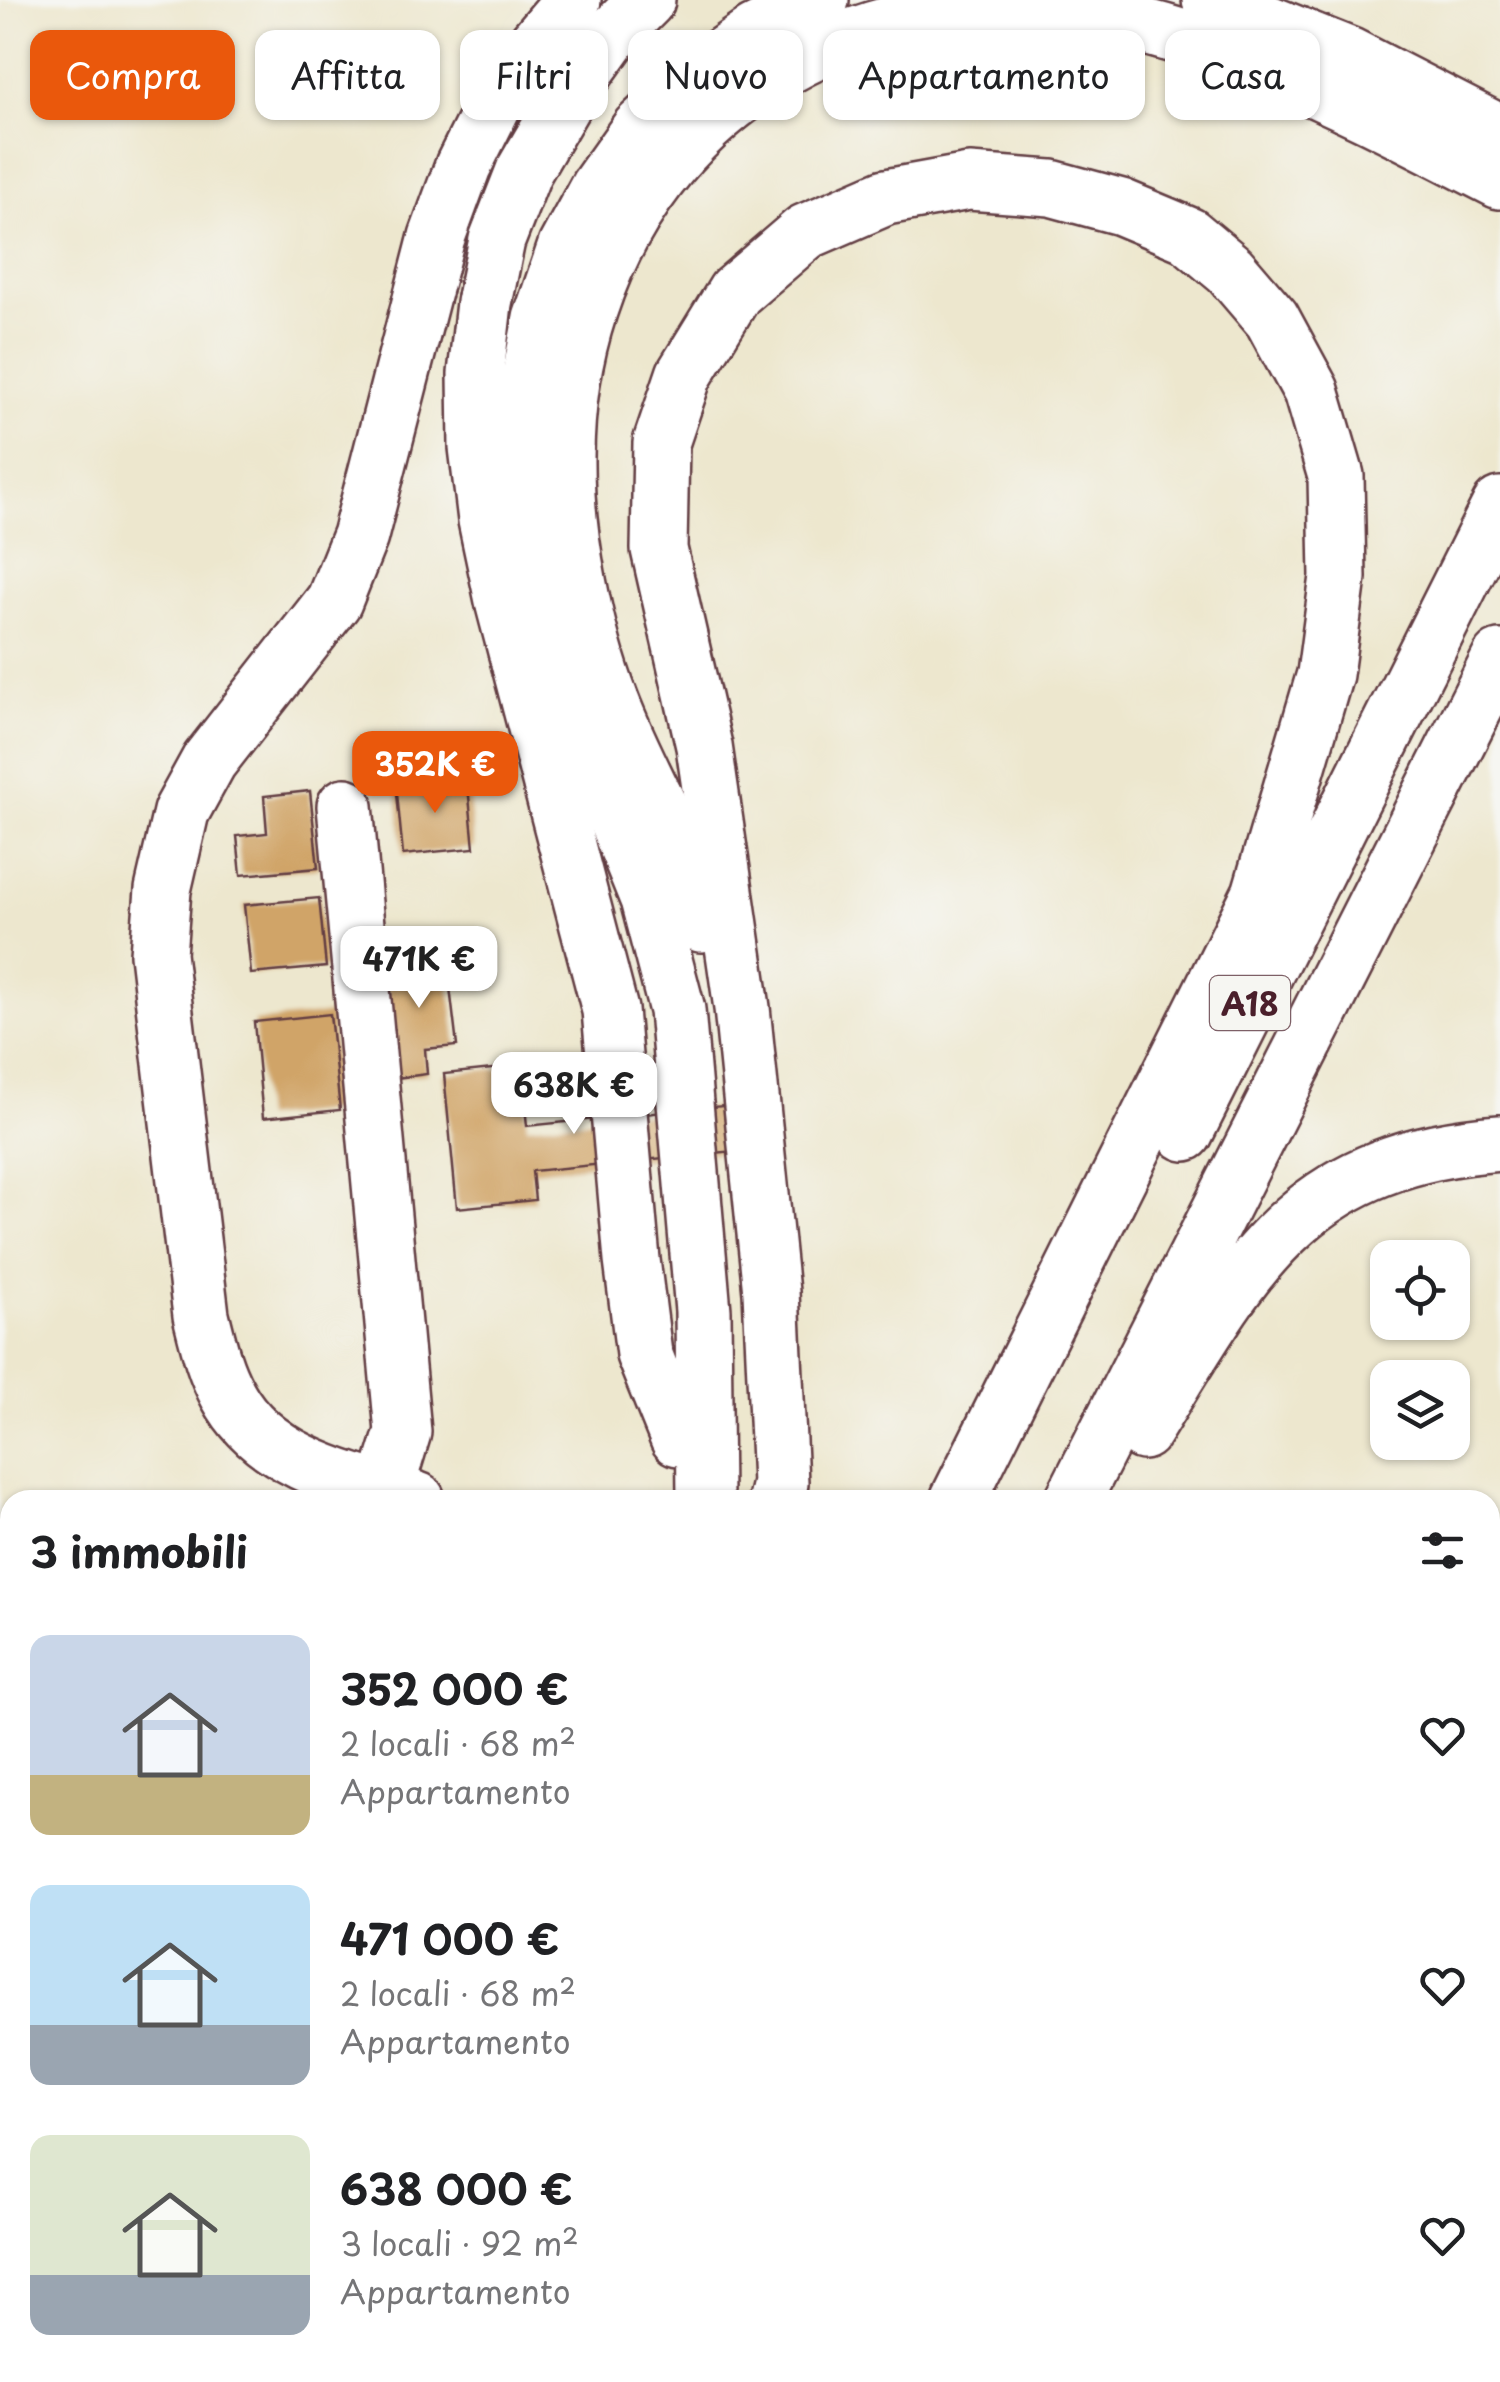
<!DOCTYPE html>
<html lang="it">
<head>
<meta charset="utf-8">
<style>
  :root { --surface:#fff; --page:#f2f2f2; --text:#202124; --muted:#757577; --accent:#ea580c }
  body { margin:0; font-family:"Playpen Sans",sans-serif; background:var(--page); color:var(--text); height:100vh; display:flex; flex-direction:column; font-size:38px; white-space:nowrap }
  * { box-sizing:border-box; margin:0 }
  p { font-size:32px; color:var(--muted) }
  .icon { flex:none; width:55px; height:55px; fill:none; stroke:currentColor; stroke-width:2; stroke-linecap:round; stroke-linejoin:round }
  .map { position:relative; flex:1; overflow:hidden }
  .panel { position:absolute; left:0px; top:1490px; width:1500px; height:892px; display:flex; flex-direction:column; background:var(--surface); border-radius:30px 30px 0 0; box-shadow:0 2px 8px #0004 }
  .panel>* { flex:none }
  .hud { position:absolute; left:30px; top:30px; width:1440px; height:90px; display:flex; gap:20px }
  .buttons { position:absolute; left:1370px; top:1240px; display:grid; gap:20px }
  .buttons a { display:grid; place-items:center; width:100px; height:100px; border-radius:20px; background:var(--surface); box-shadow:0 2px 8px #0004; font-size:50px }
  .price { position:absolute; translate:-50% -85px; padding:0 22px; border-radius:20px; background:#fff; color:#222; font-size:32px; line-height:65px; filter:drop-shadow(0 2px 5px #0008) }
  .price::after { content:''; position:absolute; left:50%; top:60px; width:30px; height:22px; margin-left:-15px; background:inherit; clip-path:polygon(0 0,100% 0,50% 100%) }
  .price.current { background:var(--accent); color:#fff }
  ul { padding:0; list-style:none }
  li { display:flex; align-items:center; gap:30px; height:250px; padding:0 30px }
  li span { display:grid; place-items:center; flex:none; width:280px; height:200px; border-radius:20px; color:#555 }
  li>.icon { margin-inline-start:auto }
  span .icon { width:120px; height:120px; fill:#fffc; stroke-width:1 }
  li b { font-size:42px }
  h2 { display:flex; justify-content:space-between; align-items:center; height:120px; padding:0 30px; font-size:42px }
  .chip { padding:0 35px; border-radius:20px; background:var(--surface); box-shadow:0 2px 8px #0004; font-size:35px; line-height:90px }
  .chip.current { background:var(--accent); color:#fff }
  .map>svg:first-child { display:block }
</style>
</head>
<body>
<div class="map">
<svg width="1500" height="2382" viewBox="0 0 1500 2382">
  <rect width="100%" height="100%" fill="#f6f6f2"/>
  <filter id="ink" filterUnits="userSpaceOnUse"><feTurbulence type="fractalNoise" baseFrequency=".01" numOctaves="2"/><feDisplacementMap in="SourceGraphic" scale="20" xChannelSelector="R" yChannelSelector="G"/><feConvolveMatrix kernelMatrix="1 2 1 2 8 2 1 2 1" color-interpolation-filters="sRGB"/></filter>
  <filter id="wash" filterUnits="userSpaceOnUse"><feTurbulence type="fractalNoise" baseFrequency=".0048" numOctaves="4" result="noise"/><feDisplacementMap in="SourceGraphic" scale="40" xChannelSelector="R" yChannelSelector="G"/><feGaussianBlur stdDeviation="2.25" result="paint"/><feColorMatrix in="noise" values="0 0 0 0 0 0 0 0 0 0 0 0 0 0 0 0 0 1.4 0 .05"/><feComposite in="paint" operator="in"/></filter>
  <g filter="url(#wash)">
    <rect width="100%" height="100%" fill="#ede7ce"/>
    <polygon fill="#ead8ba" points="1500,2038 1500,2382 1378,2382 1381,2373 1490,2372 1490,2066"/>
    <g id="blocks">
      <g fill="#d0a467">
        <polygon points="467,776 474,848 403,855 396,783"/>
        <polygon points="310,791 318,868 241,875 237,836 267,833 264,796"/>
        <polygon points="319,898 326,967 251,974 244,905"/>
        <polygon points="446,954 457,1046 425,1049 427,1074 396,1078 383,961"/>
        <polygon points="330,1014 340,1110 263,1118 254,1022"/>
        <polygon points="521,1066 527,1126 772,1101 776,1147 532,1171 535,1200 457,1208 444,1074"/>
        <polygon points="1500,2315 1500,2369 1490,2373 1490,2319"/>
      </g>
    </g>
  </g>
  <g filter="url(#ink)">
    <use href="#blocks" fill-opacity="0" stroke="#623d43" stroke-width="2.5"/>
    <g fill="none" stroke-linecap="round" stroke-linejoin="round">
      <g stroke="#623d43" stroke-width="60">
        <g id="minor">
          <polyline points="345,806 403,1432 385,1491"/>
          <path d="M417 1500C349 1481 264 1463 228 1395 214 1370 208 1343 201 1315L158 954 163 890 181 812 209 761 334 601 360 536 437 237 463 166 494 104 527 54 573 0"/>
        </g>
      </g>
      <g stroke="#623d43" stroke-width="60">
        <g id="major">
          <polyline points="0,2297 10,2301"/>
          <polyline points="169,2372 191,2382"/>
        </g>
      </g>
      <g stroke="#623d43" stroke-width="60">
        <g id="highway">
          <polyline points="647,0 612,35 566,99 524,171 497,240 484,303 476,374 477,447 486,520 504,605 610,1010 632,1260 644,1354 678,1438"/>
          <polyline points="1210,0 1348,55 1500,133"/>
          <path d="M701 924C699 910 698 895 694 882 689 865 679 850 672 834 652 790 628 746 611 701 585 634 566 535 566 464 564 247 700 65 913 19 966 8 1023 3 1076 12 1229 37 1364 112 1500 181"/>
          <polyline points="1185,1133 1500,505"/>
          <path d="M1143 1432C1241 1274 1293 1158 1500 1143"/>
          <polyline points="705,1500 703,1311 677,1010 648,899 562,685 544,622 526,533 522,463 526,398 541,319 566,246 598,187 639,129 699,72 755,33 821,0"/>
          <polyline points="776,1500 780,1483 771,1292 742,1008 704,746 659,549 661,443 684,375 735,292 805,232 886,197 969,182 1051,188 1121,207 1188,235 1230,270 1272,319 1311,391 1336,476 1338,577 1325,674 1260,894 958,1500"/>
          <polyline points="1073,1500 1500,658"/>
          <polyline points="0,2239 10,2244"/>
          <polyline points="217,2372 239,2382"/>
          <polyline points="390,2372 395,2382"/>
          <polyline points="295,2382 310,2372"/>
          <polyline points="546,2382 551,2372"/>
          <polyline points="639,2382 645,2372"/>
        </g>
      </g>
      <use href="#minor" stroke="#fff" stroke-width="55"/>
      <use href="#major" stroke="#fff" stroke-width="55"/>
      <use href="#highway" stroke="#fff" stroke-width="55"/>
    </g>
  </g>
  <g text-anchor="middle" dominant-baseline="central" stroke-width="8" stroke-linejoin="round" paint-order="stroke">
    <rect fill="#f6f6f2" stroke="#7e6067" stroke-width="2.5" x="1210" y="976" width="80" height="54" rx="8"/>
    <g font-size="32" font-weight="bold" fill="#4a1f2b">
      <text x="1250" y="1003">A18</text>
    </g>
  </g>
</svg>
<div class="buttons">
<a><svg class="icon" aria-label="locate" viewBox="0 0 24 24"><circle cx="12" cy="12" r="6"/><path d="M12 2v4M12 18v4M2 12h4M18 12h4"/></svg></a>
<a><svg class="icon" aria-label="layers" viewBox="0 0 24 24"><path d="M12 4l9 5-9 5-9-5zM3 14l9 5 9-5"/></svg></a>
</div>
<b class="price current" style="left:435px;top:816px">352K €</b>
<b class="price" style="left:419px;top:1011px">471K €</b>
<b class="price" style="left:574px;top:1137px">638K €</b>
<div class="hud">
<a class="chip current">Compra</a>
<a class="chip">Affitta</a>
<a class="chip">Filtri</a>
<a class="chip">Nuovo</a>
<a class="chip">Appartamento</a>
<a class="chip">Casa</a>
</div>
<section class="panel">
<h2>3 immobili<svg class="icon" aria-label="filters" viewBox="0 0 24 24"><path d="M4 7h16M4 17h16"/><circle cx="9" cy="7" r="2"/><circle cx="15" cy="17" r="2"/></svg></h2>
<ul>
<li><span style="background:linear-gradient(#c9d6e8 70%,#c2b280 0)"><svg class="icon" aria-label="home" viewBox="0 0 24 24"><path d="M3 11l9-7 9 7M6 9v11h12V9"/></svg></span><div><b>352 000 €</b><p>2 locali · 68 m²</p><p>Appartamento</p></div><svg class="icon" aria-label="heart" viewBox="0 0 24 24"><path d="M12 20l-8-8c-3-5 5-10 8-4 3-6 11-1 8 4z"/></svg></li>
<li><span style="background:linear-gradient(#bfe0f5 70%,#9aa5b1 0)"><svg class="icon" aria-label="home" viewBox="0 0 24 24"><path d="M3 11l9-7 9 7M6 9v11h12V9"/></svg></span><div><b>471 000 €</b><p>2 locali · 68 m²</p><p>Appartamento</p></div><svg class="icon" aria-label="heart" viewBox="0 0 24 24"><path d="M12 20l-8-8c-3-5 5-10 8-4 3-6 11-1 8 4z"/></svg></li>
<li><span style="background:linear-gradient(#dfe7d0 70%,#9aa5b1 0)"><svg class="icon" aria-label="home" viewBox="0 0 24 24"><path d="M3 11l9-7 9 7M6 9v11h12V9"/></svg></span><div><b>638 000 €</b><p>3 locali · 92 m²</p><p>Appartamento</p></div><svg class="icon" aria-label="heart" viewBox="0 0 24 24"><path d="M12 20l-8-8c-3-5 5-10 8-4 3-6 11-1 8 4z"/></svg></li>
</ul>
</section>
</div>
</body>
</html>
